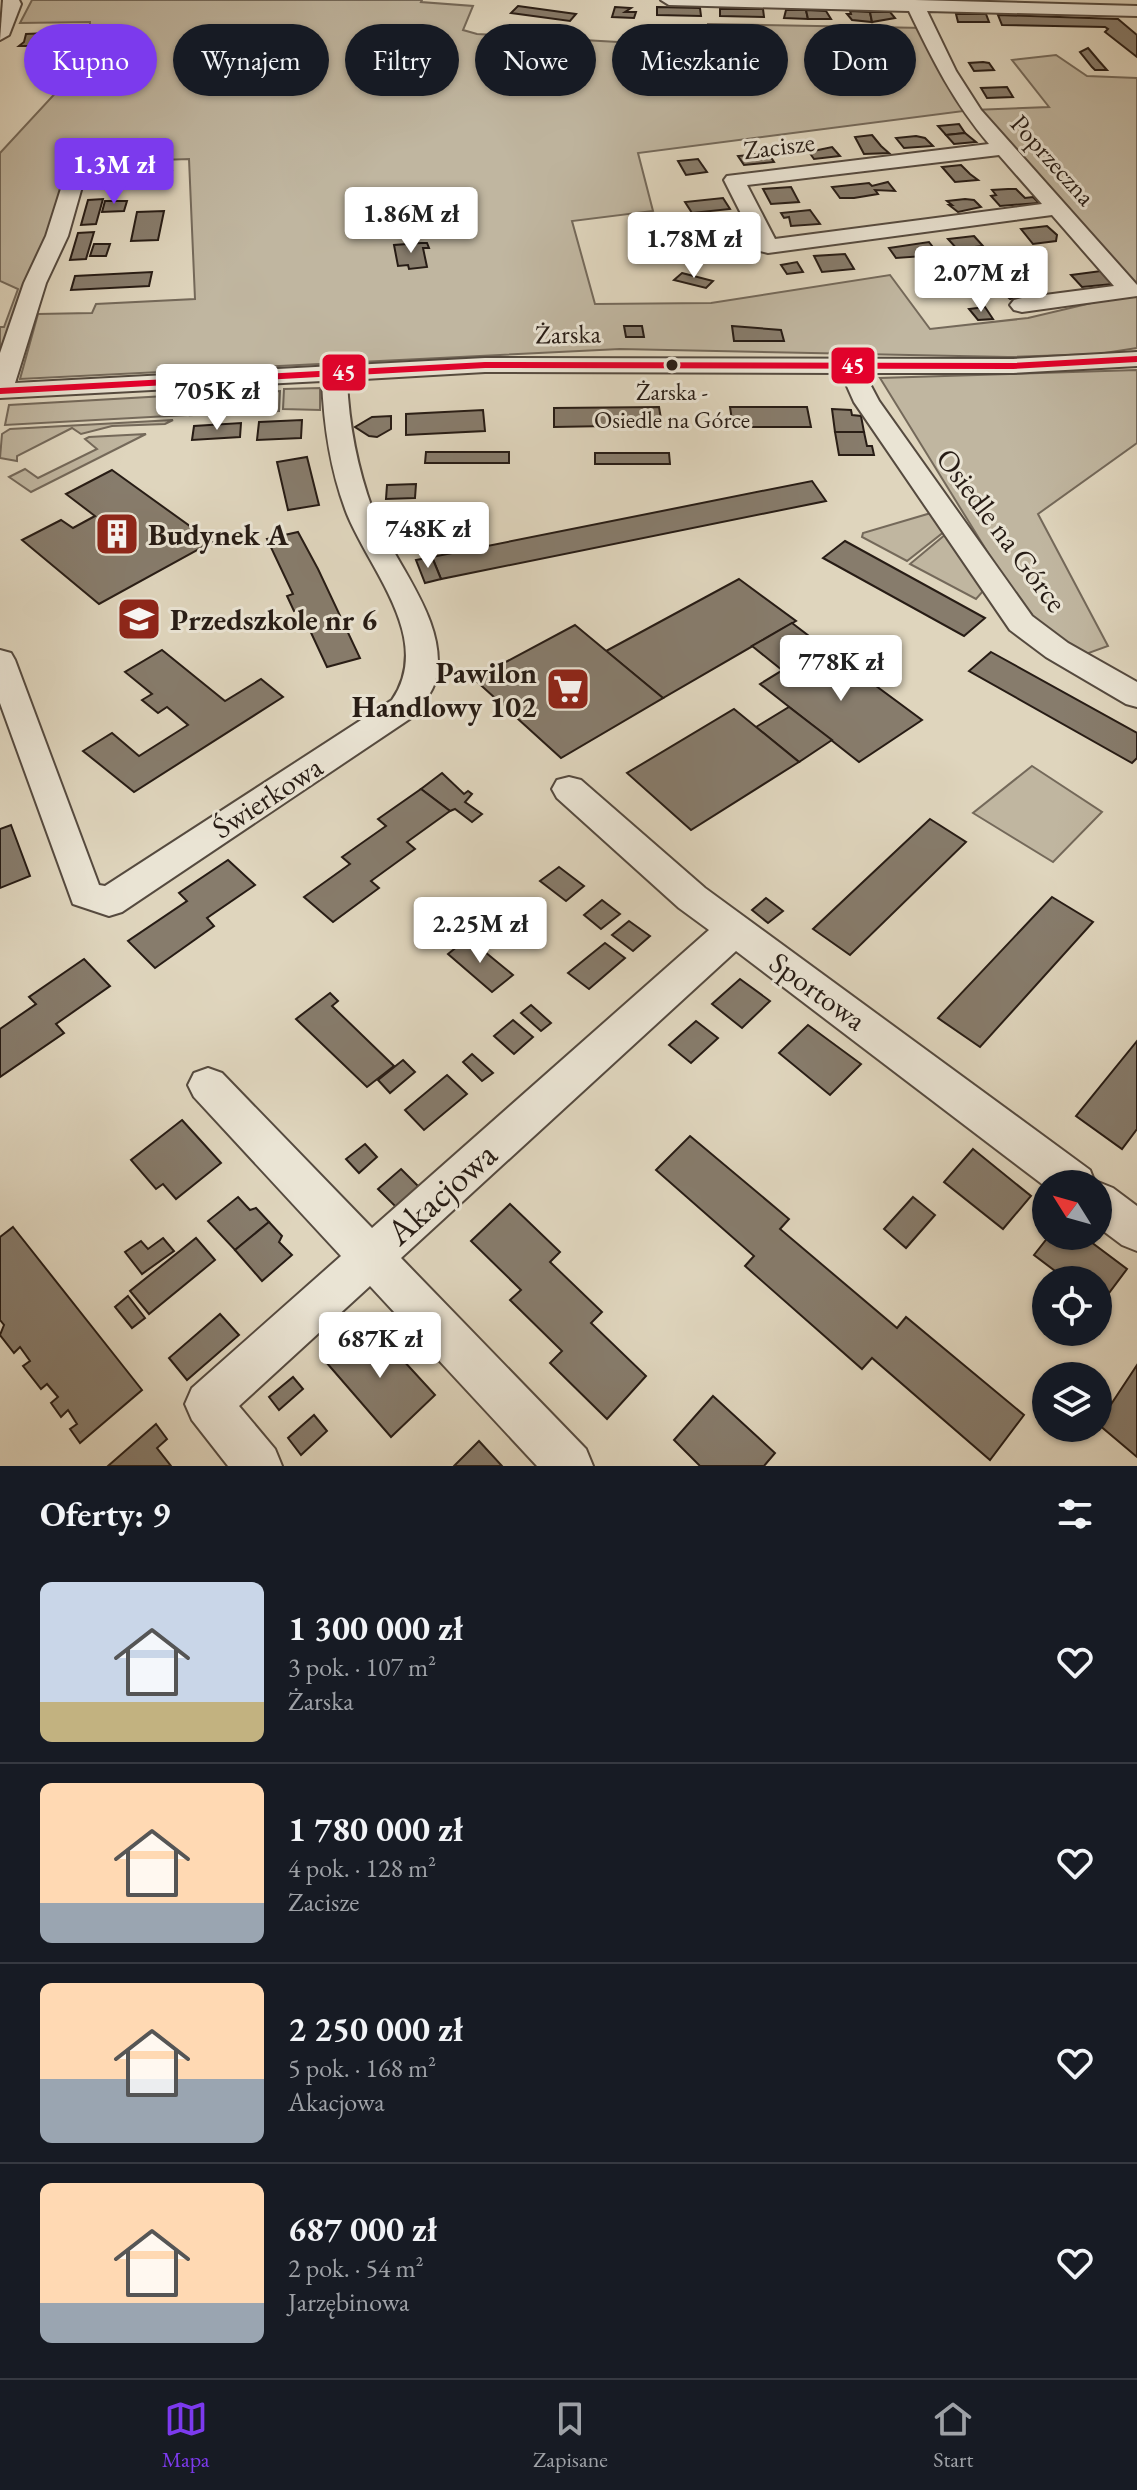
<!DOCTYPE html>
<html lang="pl">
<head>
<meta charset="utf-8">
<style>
  :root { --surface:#171b24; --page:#20242c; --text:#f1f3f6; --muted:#9ea1a6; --line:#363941; --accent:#7c3aed }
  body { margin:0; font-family:"EB Garamond",serif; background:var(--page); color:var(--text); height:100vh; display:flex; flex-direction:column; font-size:30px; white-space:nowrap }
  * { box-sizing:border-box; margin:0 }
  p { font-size:26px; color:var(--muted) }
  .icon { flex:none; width:44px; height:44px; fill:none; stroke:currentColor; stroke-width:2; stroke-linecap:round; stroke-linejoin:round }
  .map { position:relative; height:1466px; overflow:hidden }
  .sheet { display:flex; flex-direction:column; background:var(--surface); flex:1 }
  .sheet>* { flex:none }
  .guide { position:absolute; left:24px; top:24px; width:1090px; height:72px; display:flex; gap:16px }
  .needle { width:52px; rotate:307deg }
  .fabs { position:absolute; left:1032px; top:1170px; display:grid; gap:16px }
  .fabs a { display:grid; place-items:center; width:80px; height:80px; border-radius:50%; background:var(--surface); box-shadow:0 2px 6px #0004; font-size:40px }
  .price { position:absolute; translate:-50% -68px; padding:0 18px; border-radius:8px; background:#fff; color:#222; font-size:26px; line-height:52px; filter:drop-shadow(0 2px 4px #0008) }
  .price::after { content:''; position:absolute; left:50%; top:48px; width:24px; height:18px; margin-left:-12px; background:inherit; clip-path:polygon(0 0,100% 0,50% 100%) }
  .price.selected { background:var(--accent); color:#fff }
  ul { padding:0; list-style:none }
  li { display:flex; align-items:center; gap:24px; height:200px; padding:0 40px }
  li+li { border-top:2px solid var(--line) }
  li span { display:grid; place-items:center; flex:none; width:224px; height:160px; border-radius:12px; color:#555 }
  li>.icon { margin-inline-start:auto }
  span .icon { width:96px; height:96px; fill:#fffc; stroke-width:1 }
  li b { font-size:34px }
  h2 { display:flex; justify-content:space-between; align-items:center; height:96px; padding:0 40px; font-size:34px }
  .pill { padding:0 28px; border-radius:36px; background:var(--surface); box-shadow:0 2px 6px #0004; font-size:28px; line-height:72px }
  .pill.selected { background:var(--accent); color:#fff }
  .dock { display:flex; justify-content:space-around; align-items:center; height:112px; border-top:2px solid var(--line); background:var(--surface); font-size:22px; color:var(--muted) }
  .dock a { display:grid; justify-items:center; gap:4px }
  .dock .selected { color:var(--accent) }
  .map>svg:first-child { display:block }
</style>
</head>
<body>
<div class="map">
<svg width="1137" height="1466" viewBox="0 0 1137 1466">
  <rect width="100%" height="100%" fill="#dfd5bd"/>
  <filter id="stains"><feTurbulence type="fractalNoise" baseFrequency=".0025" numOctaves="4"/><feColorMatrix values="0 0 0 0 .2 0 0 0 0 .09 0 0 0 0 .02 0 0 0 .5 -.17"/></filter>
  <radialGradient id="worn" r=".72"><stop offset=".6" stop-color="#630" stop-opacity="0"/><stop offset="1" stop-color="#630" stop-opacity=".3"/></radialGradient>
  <g fill="#c0b6a0" stroke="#74695a" stroke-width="2" fill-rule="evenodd">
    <path d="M32 0H422L421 2 473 6 463 30 477 34 653 44V50L676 51V64L709 65 708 24 925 28 972 110 1049 107 1012 60 1056 55 1087 76 1137 78V348L1098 354 1008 357 620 349 20 379 38 314 92 313 96 304 195 299 189 159 72 163 8 344 0 350V327H4L18 289 0 281V153L75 72 89 46 90 22 20 23ZM971 110 1134 293 1028 318 930 329 890 275 711 303 595 304 572 221 653 211 638 153Z"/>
    <polygon points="1137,370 1137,443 1038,514 1108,646 1086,654 1047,634 1006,582 880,378"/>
    <polygon points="320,388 320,410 283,409 284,389"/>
    <polygon points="280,391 279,411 192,415 221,395"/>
    <polygon points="219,393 187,415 5,425 9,405"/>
    <polygon points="173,420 165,424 112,426 81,434 72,428 17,456 17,461 0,458 2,434 10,429"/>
    <polygon points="146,434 31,492 9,477 25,469 38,478 97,449 85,439 89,437"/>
    <polygon points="931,513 945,531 907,561 862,537 863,533"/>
    <polygon points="946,534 984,590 976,599 910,564"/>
    <polygon points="1032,766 1102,812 1053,862 973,813"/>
  </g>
  <g fill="#877c6c" stroke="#271c15" stroke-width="2">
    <polygon points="518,6 576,14 570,21 511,13"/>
    <polygon points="615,7 631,8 625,12 636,12 634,18 612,17"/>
    <polygon points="657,7 700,8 701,16 657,15"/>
    <polygon points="720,9 763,9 764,17 720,16"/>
    <polygon points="786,10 806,10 808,19 784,18"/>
    <polygon points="806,10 826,11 831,19 808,19"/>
    <polygon points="850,11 870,12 872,22 852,20 847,14 851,14"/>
    <polygon points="870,12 890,12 895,18 872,22"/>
    <polygon points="956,14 986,14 989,22 958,22"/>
    <polygon points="998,15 1118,19 1137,35 1137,57 1105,32 1108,29 1105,27 1002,25"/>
    <polygon points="49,33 42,46 19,46 24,42 26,34"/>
    <polygon points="1088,48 1099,61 1107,70 1095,70 1092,67 1080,52"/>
    <polygon points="983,62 989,63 994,70 974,71 969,63"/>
    <polygon points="1007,87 1013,97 987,98 981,88"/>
    <polygon points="959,124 965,133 946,135 938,126"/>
    <polygon points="965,133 976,142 954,144 946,135"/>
    <polygon points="872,135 881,146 889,153 864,154 855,137"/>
    <polygon points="916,136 925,138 933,146 904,148 896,138"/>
    <polygon points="832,147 840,156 814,159 809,152"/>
    <polygon points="768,153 774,162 744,165 738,156"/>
    <polygon points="698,159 707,172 686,175 678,161"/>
    <polygon points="961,165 970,174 978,180 955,182 942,167"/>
    <polygon points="172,171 169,183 99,186 102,174"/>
    <polygon points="888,182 895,191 875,190 878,194 854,198 840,198 832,187 869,183 872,186"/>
    <polygon points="791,187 799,202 771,204 763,189"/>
    <polygon points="1008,189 1016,189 1025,198 1033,197 1039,203 1000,206 991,196 996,195 992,190"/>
    <polygon points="723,198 730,209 692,213 685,202"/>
    <polygon points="103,199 96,224 81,225 88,200"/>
    <polygon points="965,199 974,200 981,207 958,212 949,205 952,205 947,201"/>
    <polygon points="105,201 127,201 124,211 102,212"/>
    <polygon points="810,210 820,224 791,226 789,217 784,218 781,213"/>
    <polygon points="164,211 158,240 131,241 137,212"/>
    <polygon points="1047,226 1057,235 1056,241 1033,244 1021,229"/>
    <polygon points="94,232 86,259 70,260 78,233"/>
    <polygon points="974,236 983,246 957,249 948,239"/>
    <polygon points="658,241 667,252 644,255 636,244"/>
    <polygon points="929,242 939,255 896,258 889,248"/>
    <polygon points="421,243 427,243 429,248 423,248 427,267 409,269 408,265 398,266 394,245"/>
    <polygon points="94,244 110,244 106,256 90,256"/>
    <polygon points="845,254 854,269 822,272 814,256"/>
    <polygon points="797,262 803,272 787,274 781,265"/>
    <polygon points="1101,271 1113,284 1082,287 1071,275"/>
    <polygon points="152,272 149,286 71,290 75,276"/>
    <polygon points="682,273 713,281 706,288 674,280"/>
    <polygon points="950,280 957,290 923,293 917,285"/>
    <polygon points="1003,282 1006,287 1029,284 1040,298 1023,301 1020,297 1010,299 992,283"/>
    <polygon points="985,307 993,319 978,320 969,309"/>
    <polygon points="624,326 642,326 644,337 626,337"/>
    <polygon points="732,326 781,330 784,341 734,341"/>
    <polygon points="659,407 662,425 554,427 554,408"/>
    <polygon points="730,407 807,407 811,427 733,427"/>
    <polygon points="832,409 851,410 852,415 861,416 864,432 835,432"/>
    <polygon points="483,410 485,431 406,435 406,414"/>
    <polygon points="391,416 391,429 377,437 369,436 355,427 372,417"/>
    <polygon points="302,420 301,438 257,440 259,422"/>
    <polygon points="241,423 240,437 192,440 194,426"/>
    <polygon points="835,432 864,432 867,446 872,446 874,455 839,455"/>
    <polygon points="426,452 509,452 509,463 425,463"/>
    <polygon points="595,453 669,453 670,464 595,464"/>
    <polygon points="307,457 319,505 288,510 277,462"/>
    <polygon points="112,470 212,542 99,604 22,540 61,520 73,528 95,516 66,494"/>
    <polygon points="812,481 826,501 441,579 432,557"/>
    <polygon points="416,484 415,498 386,499 387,485"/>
    <polygon points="298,532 318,569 360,658 327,667 300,609 294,611 287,596 293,594 267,539"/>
    <polygon points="845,541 985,618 964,636 823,558"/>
    <polygon points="432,557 441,579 425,583 416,560"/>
    <polygon points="739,579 796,621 663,698 606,651"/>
    <polygon points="792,623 822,646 782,670 752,646"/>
    <polygon points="575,625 663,698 561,758 474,679"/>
    <polygon points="822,646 922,720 859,762 760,684"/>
    <polygon points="162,650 225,701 261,679 283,697 134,792 83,751 112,733 139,756 188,725 167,707 158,713 142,700 152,694 125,672"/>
    <polygon points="991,652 1137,733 1137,758 1132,763 969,671"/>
    <polygon points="789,707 832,740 799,762 756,727"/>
    <polygon points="734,709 799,762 691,830 627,773"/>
    <polygon points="442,773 464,794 468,791 472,794 465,802 482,814 472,822 455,809 450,811 421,789"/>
    <polygon points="421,789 450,811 407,842 415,849 371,881 379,888 333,922 304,897 350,864 342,857 386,826 378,819"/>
    <polygon points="930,819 966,842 850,955 813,929"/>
    <polygon points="11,825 30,876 0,888 0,829"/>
    <polygon points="228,860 255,885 207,918 214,926 155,968 128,941 187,901 179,893"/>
    <polygon points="559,867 584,886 566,901 540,881"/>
    <polygon points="1052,897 1093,922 980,1047 938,1018"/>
    <polygon points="766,898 783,911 768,923 752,910"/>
    <polygon points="602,900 620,914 601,929 584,915"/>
    <polygon points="629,921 650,936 633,951 612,935"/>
    <polygon points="468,938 513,975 492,992 448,954"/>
    <polygon points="605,943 625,958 589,989 568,973"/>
    <polygon points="84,959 110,986 56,1024 64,1033 0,1077 0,1029 36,1004 29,997"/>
    <polygon points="740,979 770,1001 742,1028 712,1004"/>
    <polygon points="330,993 338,1001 332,1006 394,1066 367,1087 296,1019"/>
    <polygon points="531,1005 551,1023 541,1031 521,1013"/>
    <polygon points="513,1020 533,1037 514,1054 494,1036"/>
    <polygon points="696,1021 718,1038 691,1063 669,1045"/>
    <polygon points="808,1025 861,1064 830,1095 779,1053"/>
    <polygon points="1137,1041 1137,1129 1122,1149 1076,1116"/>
    <polygon points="472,1054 493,1073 482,1081 463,1062"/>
    <polygon points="403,1060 415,1072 390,1093 378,1080"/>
    <polygon points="447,1075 467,1094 424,1130 405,1110"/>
    <polygon points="182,1120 221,1163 176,1199 163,1184 156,1189 131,1160"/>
    <polygon points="690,1136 789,1219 780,1229 897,1328 906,1317 1024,1415 990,1460 872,1358 862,1369 745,1266 754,1256 656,1170"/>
    <polygon points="365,1144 377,1157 359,1173 346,1159"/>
    <polygon points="973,1149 1031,1196 1003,1229 944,1182"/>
    <polygon points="401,1169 420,1188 397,1208 378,1189"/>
    <polygon points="238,1197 250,1210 256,1208 269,1222 235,1250 208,1221"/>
    <polygon points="913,1197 935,1215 906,1248 884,1229"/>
    <polygon points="510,1204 560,1252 550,1262 602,1312 591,1323 646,1376 607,1419 550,1363 562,1351 510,1300 521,1290 471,1241"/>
    <polygon points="269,1222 282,1236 279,1242 292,1255 262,1281 235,1250"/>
    <polygon points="13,1227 142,1390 80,1443 70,1429 77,1424 68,1410 61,1417 51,1403 58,1397 47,1384 41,1389 23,1366 30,1361 20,1347 14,1353 0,1335 4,1325 0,1320 0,1237"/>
    <polygon points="1049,1236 1083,1236 1127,1269 1100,1305 1098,1280 1067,1280 1034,1255"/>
    <polygon points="163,1238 174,1251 142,1274 125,1252 141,1241 148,1249"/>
    <polygon points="196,1238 215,1260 149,1314 130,1291"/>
    <polygon points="128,1296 145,1318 132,1328 115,1307"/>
    <polygon points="220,1314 239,1335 187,1380 169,1358"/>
    <polygon points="369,1323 435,1395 391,1437 326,1362"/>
    <polygon points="1137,1365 1137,1457 1098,1424"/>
    <polygon points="293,1377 303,1389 279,1410 269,1397"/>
    <polygon points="713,1396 775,1453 764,1466 700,1466 674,1440"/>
    <polygon points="314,1415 327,1431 301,1455 288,1438"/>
    <polygon points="156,1424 167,1439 157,1448 171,1466 108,1466"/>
    <polygon points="479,1441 502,1466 454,1466"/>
  </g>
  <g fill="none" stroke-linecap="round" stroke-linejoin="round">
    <g stroke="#554a3f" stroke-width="4">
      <g id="minor">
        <polygon points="3,0 19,0 21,4 9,35 0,40"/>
        <path d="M661 0H915L1137 6V16L927 11 956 71 981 110 1137 285V296L1022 312 1014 310 1010 305 1014 300 1022 298 1114 286 1052 215 768 253 760 251 724 180 727 176 989 144C954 103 932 59 909 11L669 5ZM999 155 1042 204 775 239 747 185Z"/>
        <path d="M75 170 85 176 68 236 46 283 15 383 485 358 1013 359 1137 352V366L1013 373H870V384L879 401 1032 616 1068 643 1137 682V707L1126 704 1046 657 1010 630 854 402 846 384 845 373 485 372 347 380C349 426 357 467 373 511 393 562 454 627 434 685 430 696 420 706 414 716L122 912 109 916 73 904 0 703V650L11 653 15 660 99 885 105 886 392 700C434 639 370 571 347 514 330 470 324 427 322 381L0 398V353L24 283 46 236 65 176Z"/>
        <polygon points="569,777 581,780 705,888 1090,1170 1095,1183 1098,1182 1113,1188 1137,1206 1137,1251 1122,1245 1098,1227 1098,1184 1046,1184 1046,1187 736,951 401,1258 586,1449 593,1466 537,1466 370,1286 239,1406 275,1449 282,1466 228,1466 192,1420 185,1404 192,1388 341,1256 194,1097 188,1085 194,1073 208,1068 222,1073 372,1228 709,930 679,908 557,798 552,789 557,780"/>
      </g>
    </g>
    <use href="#minor" fill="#eae4d4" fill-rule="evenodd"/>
    <g stroke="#eae4d4" stroke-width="11">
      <polyline id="bus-1" points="0,391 485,365 1013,366 1137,359"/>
    </g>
    <use href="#bus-1" stroke="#e4002b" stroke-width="6"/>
  </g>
  <defs>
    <g id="building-square" transform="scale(2.3)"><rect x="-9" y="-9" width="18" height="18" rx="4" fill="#8f2418" stroke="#eae4d4"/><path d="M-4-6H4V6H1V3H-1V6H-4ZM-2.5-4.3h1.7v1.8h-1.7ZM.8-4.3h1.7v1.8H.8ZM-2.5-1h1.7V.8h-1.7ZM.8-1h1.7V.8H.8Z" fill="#fff"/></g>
    <g id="school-square" transform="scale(2.3)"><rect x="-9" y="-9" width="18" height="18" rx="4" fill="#8f2418" stroke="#eae4d4"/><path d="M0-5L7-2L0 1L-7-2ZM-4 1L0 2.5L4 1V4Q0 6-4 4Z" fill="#fff"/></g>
    <g id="supermarket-square" transform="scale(2.3)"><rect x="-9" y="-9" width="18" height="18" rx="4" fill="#8f2418" stroke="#eae4d4"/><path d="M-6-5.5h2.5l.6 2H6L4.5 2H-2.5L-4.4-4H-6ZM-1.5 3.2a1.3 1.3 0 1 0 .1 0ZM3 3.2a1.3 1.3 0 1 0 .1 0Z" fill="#fff"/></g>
  </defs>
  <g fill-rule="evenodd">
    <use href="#building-square" x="117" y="534"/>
    <use href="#school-square" x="139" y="619"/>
    <use href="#supermarket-square" x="568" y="689"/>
  </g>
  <circle fill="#271c15" stroke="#eae4d4" stroke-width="3" cx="672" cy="365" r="7"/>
  <g text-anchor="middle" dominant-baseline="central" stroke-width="6" stroke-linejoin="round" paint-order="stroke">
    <g font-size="24" fill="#271c15" stroke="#eae4d4">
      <text x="672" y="391">Żarska -<tspan x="672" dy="28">Osiedle na Górce</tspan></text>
    </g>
    <g font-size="26" fill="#271c15" stroke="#eae4d4">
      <text transform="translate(779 146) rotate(-7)">Zacisze</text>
      <text transform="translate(1053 160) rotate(48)">Poprzeczna</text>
      <text transform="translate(568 334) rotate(-1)">Żarska</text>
    </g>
    <g font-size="30" fill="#271c15" stroke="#eae4d4">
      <text transform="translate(1002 530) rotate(53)">Osiedle na Górce</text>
      <text transform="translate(267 797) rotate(-33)">Świerkowa</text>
      <text transform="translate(818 991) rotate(36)">Sportowa</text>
    </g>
    <g font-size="30" font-weight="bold" fill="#271c15" stroke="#eae4d4" text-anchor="start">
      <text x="148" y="534">Budynek A</text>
      <text x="170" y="619">Przedszkole nr 6</text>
      <text x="537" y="672" text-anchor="end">Pawilon<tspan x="537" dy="34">Handlowy 102</tspan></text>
    </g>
    <g font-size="36" fill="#271c15" stroke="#eae4d4">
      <text transform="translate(441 1193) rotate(-42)">Akacjowa</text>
    </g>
  </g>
  <g stroke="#eae4d4" stroke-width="3">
    <rect x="830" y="346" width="46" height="39" rx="8" fill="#e4002b"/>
    <rect x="321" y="353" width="46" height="39" rx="8" fill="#e4002b"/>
  </g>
  <g font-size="22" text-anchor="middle" font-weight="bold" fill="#fff">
    <text x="853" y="373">45</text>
    <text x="344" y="380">45</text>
  </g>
  <rect width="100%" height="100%" filter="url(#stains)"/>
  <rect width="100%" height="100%" fill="url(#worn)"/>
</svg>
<div class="fabs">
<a><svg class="needle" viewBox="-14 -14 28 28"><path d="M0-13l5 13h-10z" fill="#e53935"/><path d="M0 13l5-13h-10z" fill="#9ea1a6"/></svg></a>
<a><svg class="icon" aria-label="locate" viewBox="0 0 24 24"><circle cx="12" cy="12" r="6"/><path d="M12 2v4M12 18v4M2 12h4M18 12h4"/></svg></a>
<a><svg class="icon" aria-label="layers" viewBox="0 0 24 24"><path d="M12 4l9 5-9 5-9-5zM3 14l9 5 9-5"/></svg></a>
</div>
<b class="price selected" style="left:114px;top:206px">1.3M zł</b>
<b class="price" style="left:411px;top:255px">1.86M zł</b>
<b class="price" style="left:694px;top:280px">1.78M zł</b>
<b class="price" style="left:981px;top:314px">2.07M zł</b>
<b class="price" style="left:217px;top:432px">705K zł</b>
<b class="price" style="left:428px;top:570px">748K zł</b>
<b class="price" style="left:841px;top:703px">778K zł</b>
<b class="price" style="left:480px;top:965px">2.25M zł</b>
<b class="price" style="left:380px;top:1380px">687K zł</b>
<div class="guide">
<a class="pill selected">Kupno</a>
<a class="pill">Wynajem</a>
<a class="pill">Filtry</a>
<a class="pill">Nowe</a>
<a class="pill">Mieszkanie</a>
<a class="pill">Dom</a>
</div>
</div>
<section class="sheet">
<h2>Oferty: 9<svg class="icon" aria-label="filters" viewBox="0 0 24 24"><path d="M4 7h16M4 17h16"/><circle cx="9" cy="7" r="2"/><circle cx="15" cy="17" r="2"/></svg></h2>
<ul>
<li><span style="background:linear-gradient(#c9d6e8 75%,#c2b280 0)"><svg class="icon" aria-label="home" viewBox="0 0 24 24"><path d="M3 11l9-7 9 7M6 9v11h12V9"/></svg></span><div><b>1 300 000 zł</b><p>3 pok. · 107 m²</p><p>Żarska</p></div><svg class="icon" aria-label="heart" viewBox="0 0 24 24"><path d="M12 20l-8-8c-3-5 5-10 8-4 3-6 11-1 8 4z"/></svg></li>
<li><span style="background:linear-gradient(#ffd9b3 75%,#9aa5b1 0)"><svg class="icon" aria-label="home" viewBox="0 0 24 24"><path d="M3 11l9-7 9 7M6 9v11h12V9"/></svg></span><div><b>1 780 000 zł</b><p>4 pok. · 128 m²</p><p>Zacisze</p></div><svg class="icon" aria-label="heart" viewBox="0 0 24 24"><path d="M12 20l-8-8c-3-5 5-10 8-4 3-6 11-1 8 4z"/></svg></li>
<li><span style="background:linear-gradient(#ffd9b3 60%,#9aa5b1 0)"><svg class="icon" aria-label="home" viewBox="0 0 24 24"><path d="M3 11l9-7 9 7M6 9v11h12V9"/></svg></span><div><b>2 250 000 zł</b><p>5 pok. · 168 m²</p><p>Akacjowa</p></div><svg class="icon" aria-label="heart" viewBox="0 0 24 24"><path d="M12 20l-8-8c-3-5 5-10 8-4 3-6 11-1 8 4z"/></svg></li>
<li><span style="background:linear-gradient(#ffd9b3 75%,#9aa5b1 0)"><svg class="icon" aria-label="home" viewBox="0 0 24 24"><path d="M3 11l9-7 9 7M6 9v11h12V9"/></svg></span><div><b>687 000 zł</b><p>2 pok. · 54 m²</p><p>Jarzębinowa</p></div><svg class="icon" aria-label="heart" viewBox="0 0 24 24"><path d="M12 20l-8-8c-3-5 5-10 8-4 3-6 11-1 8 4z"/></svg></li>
</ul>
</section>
<nav class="dock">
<a class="selected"><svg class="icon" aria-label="map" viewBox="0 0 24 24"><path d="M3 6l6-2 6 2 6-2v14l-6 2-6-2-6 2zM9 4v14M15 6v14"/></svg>Mapa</a>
<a><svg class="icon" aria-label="saved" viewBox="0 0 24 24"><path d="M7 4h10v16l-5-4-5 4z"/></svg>Zapisane</a>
<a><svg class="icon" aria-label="home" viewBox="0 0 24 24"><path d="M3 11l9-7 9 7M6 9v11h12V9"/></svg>Start</a>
</nav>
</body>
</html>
